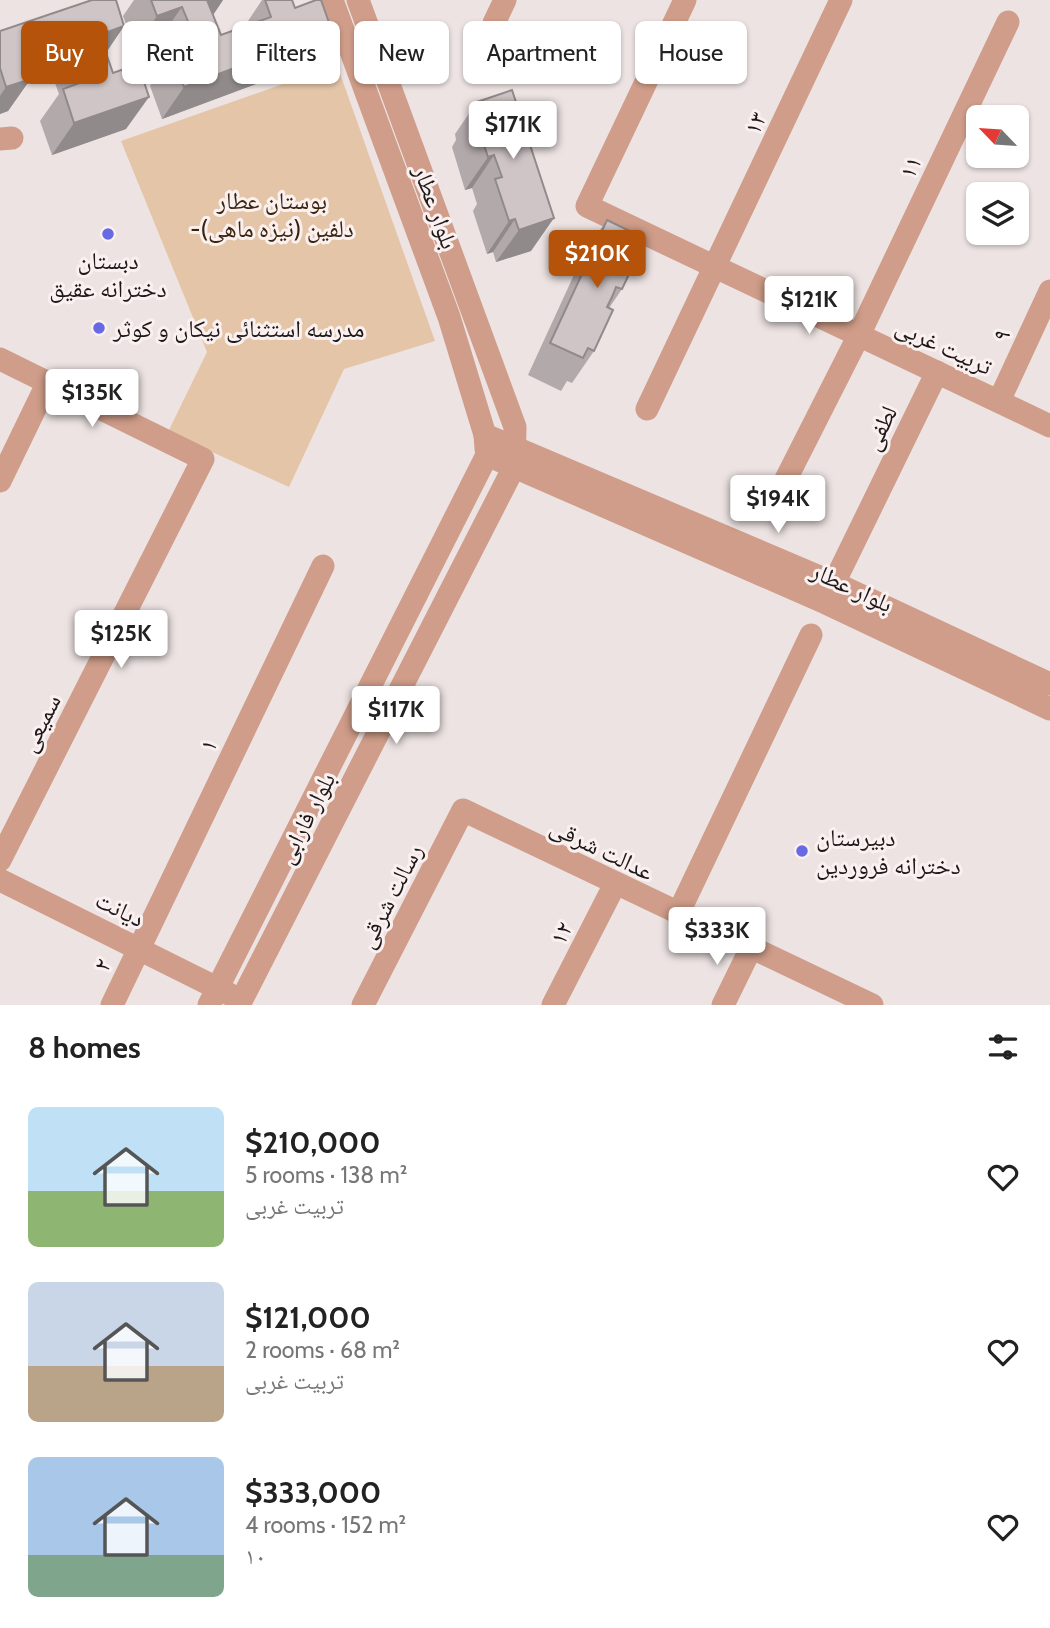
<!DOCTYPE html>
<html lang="en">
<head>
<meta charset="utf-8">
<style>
  :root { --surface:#fff; --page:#f2f2f2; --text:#222; --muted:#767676; --accent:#b45309 }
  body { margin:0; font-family:Cabin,"Noto Naskh Arabic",sans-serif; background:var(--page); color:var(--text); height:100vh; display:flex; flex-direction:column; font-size:26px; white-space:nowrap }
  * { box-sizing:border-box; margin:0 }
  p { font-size:23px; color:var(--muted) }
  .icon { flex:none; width:38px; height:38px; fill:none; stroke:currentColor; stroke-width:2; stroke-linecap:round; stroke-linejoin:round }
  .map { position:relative; height:1005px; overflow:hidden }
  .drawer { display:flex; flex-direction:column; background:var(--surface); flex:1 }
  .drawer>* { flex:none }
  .banner { position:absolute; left:21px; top:21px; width:1008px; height:63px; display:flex; gap:14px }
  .needle { width:46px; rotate:295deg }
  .controls { position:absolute; left:966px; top:105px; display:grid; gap:14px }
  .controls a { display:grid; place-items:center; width:63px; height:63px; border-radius:10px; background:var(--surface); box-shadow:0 2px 5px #0004; font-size:35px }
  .price { position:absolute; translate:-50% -60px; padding:0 16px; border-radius:7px; background:#fff; color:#222; font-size:23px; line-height:46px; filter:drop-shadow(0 2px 4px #0008) }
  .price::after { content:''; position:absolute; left:50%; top:42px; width:21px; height:16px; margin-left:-10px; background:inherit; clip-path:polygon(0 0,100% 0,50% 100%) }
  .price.active { background:var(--accent); color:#fff }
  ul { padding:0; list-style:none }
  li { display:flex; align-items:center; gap:21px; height:175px; padding:0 28px }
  li span { display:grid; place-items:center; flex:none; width:196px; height:140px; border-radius:10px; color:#555 }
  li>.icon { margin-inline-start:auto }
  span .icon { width:84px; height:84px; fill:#fffc; stroke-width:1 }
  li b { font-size:30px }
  h2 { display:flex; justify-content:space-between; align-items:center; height:84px; padding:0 28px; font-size:30px }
  .tag { padding:0 24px; border-radius:10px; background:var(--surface); box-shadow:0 2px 5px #0004; font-size:24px; line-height:63px }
  .tag.active { background:var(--accent); color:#fff }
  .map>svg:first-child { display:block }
</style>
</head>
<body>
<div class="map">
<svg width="1050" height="1005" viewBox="0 0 1050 1005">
  <rect width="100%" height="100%" fill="#ece3e2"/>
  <polygon fill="#e5c5a8" points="337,65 435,341 344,369 289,487 168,432 207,352 121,141"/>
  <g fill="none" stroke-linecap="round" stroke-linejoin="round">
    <g stroke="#cf9d89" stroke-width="23">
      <polyline points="332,0 449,317 485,435 486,449"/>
      <polyline points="685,0 587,206 1050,426"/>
      <polyline points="494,23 505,0"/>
      <polyline points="0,139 12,138"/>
      <polyline points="0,359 203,459 0,860"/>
      <polyline points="999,401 1050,291"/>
      <polyline points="647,409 841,0"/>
      <polyline points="485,435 834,583 1050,684"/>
      <polyline points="487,455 826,603 1050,709"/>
      <polyline points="0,481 48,382"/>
      <polyline points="783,485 859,335 1008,22"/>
      <polyline points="834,583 937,372"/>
      <polyline points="0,880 229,994"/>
      <polyline points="678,914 811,635"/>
      <polyline points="112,1005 323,566"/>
      <polyline points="209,1005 487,455"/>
      <polyline points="239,1005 514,467 515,427 358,0"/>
      <polyline points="363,1005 463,810 872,1005"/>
      <polyline points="553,1005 615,884"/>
      <polyline points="723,1005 751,948"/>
    </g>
  </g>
  <g fill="#b2a9ab">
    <polygon points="134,0 223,0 213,15 221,35 244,27 262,0 292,0 295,8 332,31 310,64 162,119 150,86 168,60 159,39 135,48 123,16"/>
    <polygon points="124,26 106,53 126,129 52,155 40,121 59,94 52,75 27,84 8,111 0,114 0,31"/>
    <polygon points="477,102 531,251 496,262 493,252 487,254 473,211 477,204 472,188 465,190 452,147 456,140 455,134"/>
    <polygon points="607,220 635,246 622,289 609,308 594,351 572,383 567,381 561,391 528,375 584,253"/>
  </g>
  <g fill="#918a8b">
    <polygon points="205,0 223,0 209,21"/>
    <polygon points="182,7 159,39 135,48 157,16"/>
    <polygon points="124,26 102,58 99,35"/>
    <polygon points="332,31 310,64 162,119 184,87"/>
    <polygon points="75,43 52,75 27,84 8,111 0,114 0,96 24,60"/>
    <polygon points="149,97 126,129 52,155 74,123"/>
    <polygon points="494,155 472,188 465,190 488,157"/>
    <polygon points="554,218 531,251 496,262 519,230"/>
    <polygon points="515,219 493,252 487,254 509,221"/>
  </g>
  <g fill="#cfc5c7" stroke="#918a8b" stroke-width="2">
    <polygon points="92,0 116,0 124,26 99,35 106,53 113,73 138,64 149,97 74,123 63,89 88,80 75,43 24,60 31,79 6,87 0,68 0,31"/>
    <polygon points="151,0 207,0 221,35 271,17 265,0 292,0 295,8 316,0 321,0 332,31 184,87 172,54 197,45 190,26 182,7 157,16"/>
    <polygon points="512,90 554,218 519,230 515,219 509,221 495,179 502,177 494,155 488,157 474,115 480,113 477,102"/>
    <polygon points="607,220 640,236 635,246 641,249 622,289 616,287 612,297 607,307 613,310 594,351 588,348 583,358 550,343"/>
  </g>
  <g fill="#676ae3" stroke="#faf0ef" stroke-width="2.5">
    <circle cx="108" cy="234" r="7"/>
    <circle cx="99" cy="328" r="7"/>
    <circle cx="802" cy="851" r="7"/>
  </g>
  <g text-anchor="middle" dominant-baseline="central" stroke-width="6" stroke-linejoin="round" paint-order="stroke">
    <g font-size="24" fill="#1c1818" stroke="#faf0ef">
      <text transform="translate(755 123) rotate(-65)">۱۳</text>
      <text transform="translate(910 167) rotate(-65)">۱۱</text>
      <text transform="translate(436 207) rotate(70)">بلوار عطار</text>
      <text transform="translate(1001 335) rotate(-65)">۹</text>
      <text transform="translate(944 346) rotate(25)">تربیت غربی</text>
      <text transform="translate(880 428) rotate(-64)">لطفی</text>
      <text transform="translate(852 587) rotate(25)">بلوار عطار</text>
      <text transform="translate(40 723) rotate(-63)">سمیعی</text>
      <text transform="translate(208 745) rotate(-64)">۱</text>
      <text transform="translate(306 818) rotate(-63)">بلوار فارابی</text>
      <text transform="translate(602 849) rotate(26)">عدالت شرقی</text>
      <text transform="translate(390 896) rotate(-63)">رسالت شرقی</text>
      <text transform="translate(120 909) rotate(26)">دیانت</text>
      <text transform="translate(561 933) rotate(-63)">۱۲</text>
      <text transform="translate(102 965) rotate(-64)">۲</text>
    </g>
    <g font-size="24" fill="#39240e" stroke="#faf0ef">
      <text x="272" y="200">بوستان عطار<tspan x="272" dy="28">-دلفین (نیزه ماهی)</tspan></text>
    </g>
    <g font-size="24" fill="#1c1818" stroke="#faf0ef" text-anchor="start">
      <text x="108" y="260" text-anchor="middle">دبستان<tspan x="108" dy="28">دخترانه عقیق</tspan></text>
      <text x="113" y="328">مدرسه استثنائی نیکان و کوثر</text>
      <text x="816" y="837">دبیرستان<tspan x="816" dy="28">دخترانه فروردین</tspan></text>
    </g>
  </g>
</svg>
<div class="controls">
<a><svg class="needle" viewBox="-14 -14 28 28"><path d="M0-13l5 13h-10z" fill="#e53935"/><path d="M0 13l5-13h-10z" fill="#767676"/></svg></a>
<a><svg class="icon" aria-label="layers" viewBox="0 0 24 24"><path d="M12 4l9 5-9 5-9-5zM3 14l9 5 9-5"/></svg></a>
</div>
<b class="price" style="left:513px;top:161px">$171K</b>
<b class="price active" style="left:597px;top:290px">$210K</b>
<b class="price" style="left:809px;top:336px">$121K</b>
<b class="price" style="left:92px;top:429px">$135K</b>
<b class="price" style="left:778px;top:535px">$194K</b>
<b class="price" style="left:121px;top:670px">$125K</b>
<b class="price" style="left:396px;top:746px">$117K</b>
<b class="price" style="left:717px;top:967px">$333K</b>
<div class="banner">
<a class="tag active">Buy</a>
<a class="tag">Rent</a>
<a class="tag">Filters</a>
<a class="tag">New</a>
<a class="tag">Apartment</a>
<a class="tag">House</a>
</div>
</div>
<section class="drawer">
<h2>8 homes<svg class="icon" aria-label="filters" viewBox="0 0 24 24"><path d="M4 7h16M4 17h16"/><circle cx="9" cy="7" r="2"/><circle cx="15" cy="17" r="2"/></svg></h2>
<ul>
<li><span style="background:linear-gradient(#bfe0f5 60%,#8fb573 0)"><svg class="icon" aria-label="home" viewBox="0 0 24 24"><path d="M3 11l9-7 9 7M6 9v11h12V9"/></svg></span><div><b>$210,000</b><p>5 rooms · 138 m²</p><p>تربیت غربی</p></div><svg class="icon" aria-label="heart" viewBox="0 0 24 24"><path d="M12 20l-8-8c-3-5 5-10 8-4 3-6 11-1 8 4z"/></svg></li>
<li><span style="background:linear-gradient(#c9d6e8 60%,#b9a48a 0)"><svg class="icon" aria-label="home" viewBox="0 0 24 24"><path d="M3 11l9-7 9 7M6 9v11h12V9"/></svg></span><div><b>$121,000</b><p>2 rooms · 68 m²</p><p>تربیت غربی</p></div><svg class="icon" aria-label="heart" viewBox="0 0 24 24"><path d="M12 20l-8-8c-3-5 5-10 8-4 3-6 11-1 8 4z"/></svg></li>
<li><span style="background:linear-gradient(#a9c7e8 70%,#7fa58c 0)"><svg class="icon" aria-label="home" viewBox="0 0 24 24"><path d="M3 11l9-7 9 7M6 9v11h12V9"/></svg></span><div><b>$333,000</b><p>4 rooms · 152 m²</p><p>۱۰</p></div><svg class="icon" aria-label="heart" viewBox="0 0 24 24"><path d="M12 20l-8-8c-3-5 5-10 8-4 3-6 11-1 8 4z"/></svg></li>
</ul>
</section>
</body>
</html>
